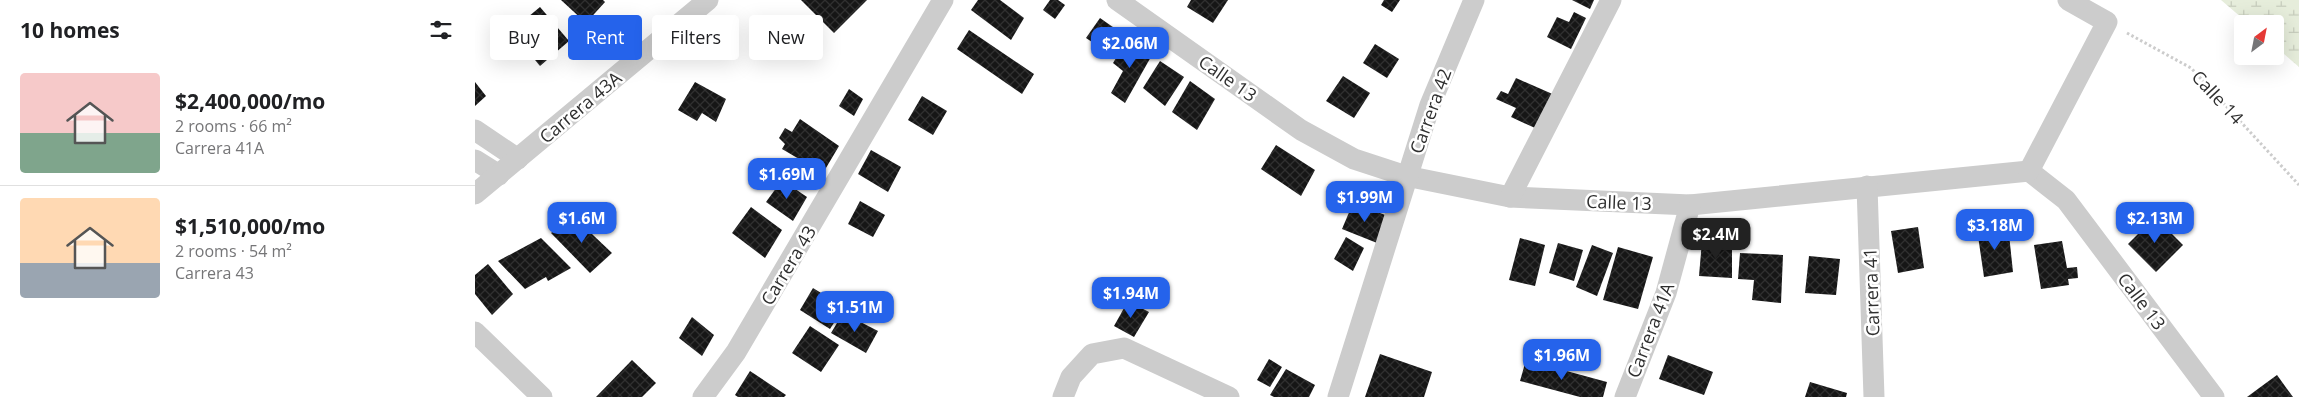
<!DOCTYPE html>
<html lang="en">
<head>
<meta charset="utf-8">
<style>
  :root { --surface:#fff; --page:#f6f6f6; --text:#202124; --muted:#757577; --line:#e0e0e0; --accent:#2563eb }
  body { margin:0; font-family:"Open Sans",sans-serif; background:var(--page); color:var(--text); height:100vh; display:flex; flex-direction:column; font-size:19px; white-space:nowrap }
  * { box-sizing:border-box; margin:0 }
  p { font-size:16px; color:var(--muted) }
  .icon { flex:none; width:28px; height:28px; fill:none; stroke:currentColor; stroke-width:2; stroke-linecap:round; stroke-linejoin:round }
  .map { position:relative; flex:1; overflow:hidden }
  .panel { display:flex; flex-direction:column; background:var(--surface); width:475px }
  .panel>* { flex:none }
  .hud { position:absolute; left:15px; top:15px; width:475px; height:45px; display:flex; gap:10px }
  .needle { width:32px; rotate:32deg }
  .fabs { position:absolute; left:1759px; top:15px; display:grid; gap:10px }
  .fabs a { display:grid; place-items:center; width:50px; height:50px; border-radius:5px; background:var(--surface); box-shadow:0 5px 20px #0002; font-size:25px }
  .price { position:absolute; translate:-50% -42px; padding:0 11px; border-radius:10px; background:var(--accent); color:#fff; font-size:16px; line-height:32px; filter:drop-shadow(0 1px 2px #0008) }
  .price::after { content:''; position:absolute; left:50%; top:30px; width:15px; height:11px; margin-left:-8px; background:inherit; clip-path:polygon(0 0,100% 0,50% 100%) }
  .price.on { background:#222; color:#fff }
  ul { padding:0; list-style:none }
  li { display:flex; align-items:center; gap:15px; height:125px; padding:0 20px }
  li+li { border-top:1px solid var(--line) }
  li span { display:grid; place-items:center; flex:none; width:140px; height:100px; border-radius:5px; color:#555 }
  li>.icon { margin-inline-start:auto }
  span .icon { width:60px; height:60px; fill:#fffc; stroke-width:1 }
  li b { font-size:21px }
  h2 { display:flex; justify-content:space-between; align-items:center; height:60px; padding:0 20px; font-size:21px }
  .tag { padding:0 18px; border-radius:5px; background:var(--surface); box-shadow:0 5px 20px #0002; font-size:18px; line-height:45px }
  .tag.on { background:var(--accent); color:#fff }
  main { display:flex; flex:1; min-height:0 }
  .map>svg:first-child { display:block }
</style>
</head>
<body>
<main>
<section class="panel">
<h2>10 homes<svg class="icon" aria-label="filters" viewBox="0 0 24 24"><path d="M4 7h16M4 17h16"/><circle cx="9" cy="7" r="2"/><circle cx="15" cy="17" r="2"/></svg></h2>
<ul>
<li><span style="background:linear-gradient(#f6c9c9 60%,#7fa58c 0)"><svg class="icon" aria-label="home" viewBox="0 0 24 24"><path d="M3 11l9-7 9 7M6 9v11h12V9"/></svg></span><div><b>$2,400,000/mo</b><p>2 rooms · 66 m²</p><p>Carrera 41A</p></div></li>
<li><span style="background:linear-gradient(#ffd9b3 65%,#9aa5b1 0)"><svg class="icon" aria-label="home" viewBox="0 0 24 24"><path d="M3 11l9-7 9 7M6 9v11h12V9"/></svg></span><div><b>$1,510,000/mo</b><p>2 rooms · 54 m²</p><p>Carrera 43</p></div></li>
</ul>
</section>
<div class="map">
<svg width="1824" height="397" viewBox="0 0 1824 397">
  <defs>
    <pattern id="wetland-marsh" width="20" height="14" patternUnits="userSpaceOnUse" patternTransform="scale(1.25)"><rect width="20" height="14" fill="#e6eddb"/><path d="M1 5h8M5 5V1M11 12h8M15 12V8" fill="none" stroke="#c6ccbc"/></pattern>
    <pattern id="building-cross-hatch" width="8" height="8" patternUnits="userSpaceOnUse" patternTransform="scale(1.25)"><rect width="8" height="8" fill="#161616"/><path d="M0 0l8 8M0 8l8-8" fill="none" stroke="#303030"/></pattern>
  </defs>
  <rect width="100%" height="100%" fill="#fff"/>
  <polygon fill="url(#wetland-marsh)" points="1746,0 1824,0 1824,67 1800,46 1800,24 1774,24"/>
  <g fill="url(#building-cross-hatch)">
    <polygon points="86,0 128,0 130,2 111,23"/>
    <polygon points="326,0 392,0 359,33"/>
    <polygon points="503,0 525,0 549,18 536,40 496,10"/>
    <polygon points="575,0 583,0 590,5 580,19 568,10"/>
    <polygon points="716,0 753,0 738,23 712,7"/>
    <polygon points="909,0 925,0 917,12 906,5"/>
    <polygon points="1097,0 1119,0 1115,9"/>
    <polygon points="65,7 94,41 65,66 36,31"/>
    <polygon points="1099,12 1111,18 1096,49 1072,37 1082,17 1094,22"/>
    <polygon points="625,18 645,32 632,52 611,38"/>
    <polygon points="494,30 559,74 547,94 482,49"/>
    <polygon points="653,38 677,55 650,103 636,93 648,71 638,63"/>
    <polygon points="900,44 924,59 912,78 888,63"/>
    <polygon points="685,61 709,77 690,106 668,88"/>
    <polygon points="868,76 895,93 879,118 851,101"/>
    <polygon points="1041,78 1082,96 1060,128 1036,117 1041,108 1021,99 1026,91 1033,94"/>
    <polygon points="715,81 740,99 722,130 697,112"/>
    <polygon points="0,82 11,96 0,106"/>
    <polygon points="220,82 251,99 241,122 227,113 222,121 203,110"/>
    <polygon points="374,89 388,99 379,116 364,106"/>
    <polygon points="447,96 472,111 458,135 433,120"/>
    <polygon points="325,119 364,146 348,173 307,149 310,144 304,138 310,128 317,132"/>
    <polygon points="801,145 840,170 826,196 786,169"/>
    <polygon points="396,150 426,167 413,192 383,174"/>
    <polygon points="307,180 332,197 318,221 291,202"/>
    <polygon points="385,201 410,215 398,237 373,224"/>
    <polygon points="878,203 913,216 902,243 867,229"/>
    <polygon points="276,207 307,230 290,258 257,233"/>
    <polygon points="98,216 137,253 115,273 76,233"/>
    <polygon points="1680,217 1708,245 1681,272 1653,244"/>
    <polygon points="1533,225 1538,272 1509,277 1502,229"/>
    <polygon points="1443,227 1449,268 1423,273 1416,231"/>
    <polygon points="871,237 889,248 878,271 859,259"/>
    <polygon points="66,238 96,268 73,281 71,277 50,289 23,261"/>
    <polygon points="1045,238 1070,245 1060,286 1034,280"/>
    <polygon points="1227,241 1257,242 1257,278 1224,276"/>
    <polygon points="1587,241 1592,268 1602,267 1603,278 1593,279 1594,285 1566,289 1559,245"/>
    <polygon points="1083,243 1108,250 1099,281 1074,273"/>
    <polygon points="1117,245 1138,253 1122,296 1101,287"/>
    <polygon points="1143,247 1178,257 1163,309 1128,300"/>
    <polygon points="1265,253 1308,255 1306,303 1277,300 1279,280 1263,279"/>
    <polygon points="1334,256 1365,259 1361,295 1330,293"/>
    <polygon points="13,264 38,294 17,315 0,294 0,275"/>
    <polygon points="338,288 369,307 355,329 325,310"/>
    <polygon points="653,301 674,312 659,337 639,326"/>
    <polygon points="368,313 403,331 391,353 356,333"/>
    <polygon points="217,317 239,335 227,356 204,338"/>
    <polygon points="335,326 364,345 346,372 317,353"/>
    <polygon points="905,354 957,372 949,397 890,397"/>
    <polygon points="1193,355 1238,372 1229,395 1184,379"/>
    <polygon points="794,359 807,367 795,387 782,380"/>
    <polygon points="157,360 181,383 167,397 121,397"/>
    <polygon points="1051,360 1132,382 1128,397 1105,397 1045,381"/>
    <polygon points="811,369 840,385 834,397 799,397 795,395"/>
    <polygon points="275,371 311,395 309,397 263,397 260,395"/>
    <polygon points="1802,375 1818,397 1772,397 1791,383"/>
    <polygon points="1335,382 1372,393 1371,397 1330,397"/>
  </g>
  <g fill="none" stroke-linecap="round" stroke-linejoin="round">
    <polyline stroke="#ccc" stroke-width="3" stroke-dasharray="2.5 2.5" stroke-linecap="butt" points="1652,33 1716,68 1824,185"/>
    <g stroke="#ccc" stroke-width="21">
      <polyline points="642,0 826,130 879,159 931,176 1035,197 1215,205 1554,171 1591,200 1739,397"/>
      <polyline points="0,130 43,159"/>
      <polyline points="0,160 24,175"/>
      <polyline points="1554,171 1632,22 1593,0"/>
      <polyline points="1392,186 1399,397"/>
      <polyline points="0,194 233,0"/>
      <polyline points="1035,197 1136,0"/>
      <polyline points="0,332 67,397"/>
      <polyline points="228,397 261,352 468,0"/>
      <polyline points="588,397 596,377 617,354 649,348 754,397"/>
      <polyline points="863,397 955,105 999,0"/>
      <polyline points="1150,397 1191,293 1215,205"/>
    </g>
  </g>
  <g text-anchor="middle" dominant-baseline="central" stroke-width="5" stroke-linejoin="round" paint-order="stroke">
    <g font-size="18" fill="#2f2f2f" stroke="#fff">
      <text transform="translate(753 78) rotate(35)">Calle 13</text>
      <text transform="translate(1743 97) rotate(47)">Calle 14</text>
      <text transform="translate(105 107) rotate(-40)">Carrera 43A</text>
      <text transform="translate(955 111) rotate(-70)">Carrera 42</text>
      <text transform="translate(1144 202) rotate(2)">Calle 13</text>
      <text transform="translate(313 265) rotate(-59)">Carrera 43</text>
      <text transform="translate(1396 292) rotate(-92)">Carrera 41</text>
      <text transform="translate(1667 301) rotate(53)">Calle 13</text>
      <text transform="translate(1175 330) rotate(-69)">Carrera 41A</text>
    </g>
  </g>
</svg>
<div class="fabs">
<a><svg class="needle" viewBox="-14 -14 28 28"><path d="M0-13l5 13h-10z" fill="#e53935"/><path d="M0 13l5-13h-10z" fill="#757577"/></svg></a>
</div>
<b class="price" style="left:655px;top:69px">$2.06M</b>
<b class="price" style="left:312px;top:200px">$1.69M</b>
<b class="price" style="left:890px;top:223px">$1.99M</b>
<b class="price" style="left:107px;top:244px">$1.6M</b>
<b class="price" style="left:1680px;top:244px">$2.13M</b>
<b class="price" style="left:1520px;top:251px">$3.18M</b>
<b class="price on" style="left:1241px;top:260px">$2.4M</b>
<b class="price" style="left:656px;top:319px">$1.94M</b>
<b class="price" style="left:380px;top:333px">$1.51M</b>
<b class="price" style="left:1087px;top:381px">$1.96M</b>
<div class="hud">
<a class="tag">Buy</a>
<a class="tag on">Rent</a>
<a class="tag">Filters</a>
<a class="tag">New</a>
</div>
</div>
</main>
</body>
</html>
